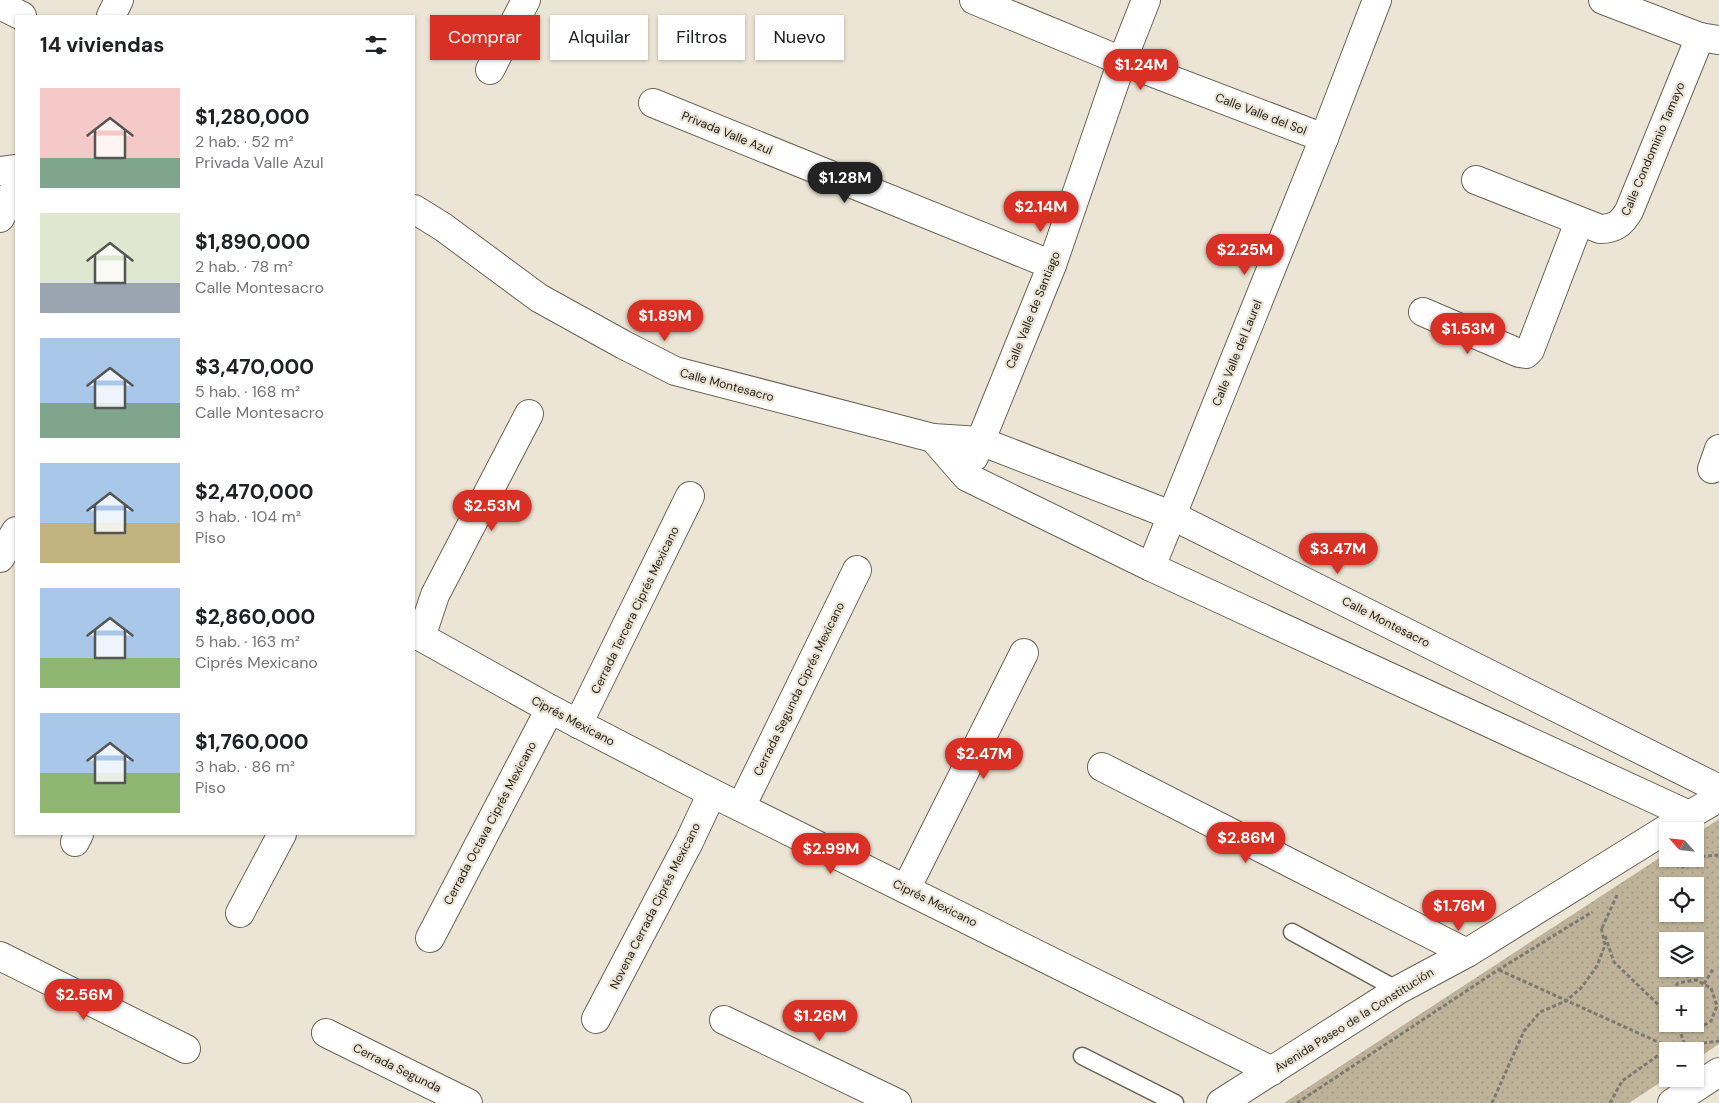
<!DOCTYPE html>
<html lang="es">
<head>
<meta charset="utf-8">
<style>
  :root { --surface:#fff; --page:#f6f6f6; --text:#202124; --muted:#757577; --accent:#d93025 }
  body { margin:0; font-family:"DM Sans",sans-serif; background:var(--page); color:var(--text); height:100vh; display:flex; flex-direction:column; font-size:19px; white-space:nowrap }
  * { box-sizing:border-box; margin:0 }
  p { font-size:16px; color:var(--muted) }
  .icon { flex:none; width:28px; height:28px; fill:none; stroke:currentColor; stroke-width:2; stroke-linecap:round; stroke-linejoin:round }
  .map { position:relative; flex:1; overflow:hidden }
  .sheet { position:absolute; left:15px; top:15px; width:400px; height:820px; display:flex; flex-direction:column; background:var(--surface); border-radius:0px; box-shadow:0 1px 4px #0004 }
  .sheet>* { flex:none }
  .guide { position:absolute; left:430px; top:15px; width:475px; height:45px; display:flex; gap:10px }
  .needle { width:32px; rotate:297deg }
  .fabs { position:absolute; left:1659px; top:822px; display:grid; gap:10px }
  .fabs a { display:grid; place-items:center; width:45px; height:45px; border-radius:0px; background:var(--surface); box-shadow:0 1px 4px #0004; font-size:25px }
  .price { position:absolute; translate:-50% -42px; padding:0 11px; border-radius:18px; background:var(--accent); color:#fff; font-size:16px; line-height:32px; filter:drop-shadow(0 1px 2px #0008) }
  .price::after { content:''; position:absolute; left:50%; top:30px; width:15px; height:11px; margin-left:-8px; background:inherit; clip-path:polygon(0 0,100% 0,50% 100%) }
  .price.current { background:#222; color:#fff }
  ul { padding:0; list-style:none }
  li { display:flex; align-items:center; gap:15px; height:125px; padding:0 25px }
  li span { display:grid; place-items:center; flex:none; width:140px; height:100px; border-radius:0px; color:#555 }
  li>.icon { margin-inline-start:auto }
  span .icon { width:60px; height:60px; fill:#fffc; stroke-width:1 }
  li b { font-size:21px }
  h2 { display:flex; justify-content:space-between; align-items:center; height:60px; padding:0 25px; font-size:21px }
  .chip { padding:0 18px; border-radius:0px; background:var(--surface); box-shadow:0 1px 4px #0004; font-size:18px; line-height:45px }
  .chip.current { background:var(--accent); color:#fff }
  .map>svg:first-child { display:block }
</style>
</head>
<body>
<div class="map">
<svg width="1719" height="1103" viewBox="0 0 1719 1103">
  <defs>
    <pattern id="park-dots" width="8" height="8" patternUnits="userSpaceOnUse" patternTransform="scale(1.25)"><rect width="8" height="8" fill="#beb399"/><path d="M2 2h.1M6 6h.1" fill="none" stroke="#a39983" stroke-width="1.8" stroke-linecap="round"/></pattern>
  </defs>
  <rect width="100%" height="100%" fill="#ece5d5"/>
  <path fill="url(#park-dots)" fill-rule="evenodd" d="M1719 819V1044L1695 1060V1051H1668L1667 1078 1629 1103H1284L1667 853 1668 859H1695V835ZM1668 886H1695V914H1668ZM1668 941H1695V969H1668ZM1668 996H1695V1024H1668Z"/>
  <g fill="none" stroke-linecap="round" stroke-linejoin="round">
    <g stroke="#696455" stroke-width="19">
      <g id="service">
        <polyline points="1292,932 1398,990"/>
        <polyline points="1082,1056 1175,1103"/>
      </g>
    </g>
    <g stroke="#696455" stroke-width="30">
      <g id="minor">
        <polyline points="974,0 1122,61 1324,138"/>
        <polyline points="1603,0 1700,37 1718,40"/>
        <polyline points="0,5 22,16"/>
        <polyline points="111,16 119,0"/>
        <polyline points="490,70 526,0"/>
        <polyline points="653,103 1052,265"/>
        <polyline points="0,171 16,169"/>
        <path d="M1476 180 1600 229C1615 229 1622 223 1629 211L1700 37"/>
        <polyline points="414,209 443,227 539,298 624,345 675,371 933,438 980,441 1171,515 1719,789"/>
        <polyline points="0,218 16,186"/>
        <polyline points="1423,312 1519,353 1526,354 1530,350 1579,222"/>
        <polyline points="933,438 967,477 1151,567 1689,815"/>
        <polyline points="974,457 1052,265 1122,61 1146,0"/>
        <polyline points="1712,469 1719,449"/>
        <polyline points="0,558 16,531"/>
        <polyline points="1151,567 1324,138 1377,0"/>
        <polyline points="414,633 550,709 712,793 1272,1071"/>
        <polyline points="421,637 435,595 529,414"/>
        <polyline points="578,724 690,496"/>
        <polyline points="1102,767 1467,953"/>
        <polyline points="741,807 857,570"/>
        <polyline points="75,842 79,834"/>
        <polyline points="906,889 1024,653"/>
        <polyline points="240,913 282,834"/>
        <polyline points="430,938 550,709"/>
        <polyline points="0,956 186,1049"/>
        <polyline points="596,1019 689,842 712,793"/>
        <polyline points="724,1020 897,1103"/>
        <polyline points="326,1033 468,1103"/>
      </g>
    </g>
    <g stroke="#696455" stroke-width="30">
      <g id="tertiary">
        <polyline points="1221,1103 1398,990 1467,953 1689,815 1719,798"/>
        <polyline points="1672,1103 1719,1072"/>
      </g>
    </g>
    <g stroke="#7f7a70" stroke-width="3" stroke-dasharray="4 2.5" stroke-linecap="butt">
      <polyline points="1695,857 1719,855"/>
      <polyline points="1678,859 1685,870"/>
      <polyline points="1602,928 1617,895"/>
      <polyline points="1605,936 1614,962 1668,1014"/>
      <polyline points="1499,970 1678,1051"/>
      <polyline points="1704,984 1713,969"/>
      <polyline points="1668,996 1678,983 1696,980 1711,988 1717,1006 1711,1021 1696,1030 1679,1028 1676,1024"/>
      <polyline points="1667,1012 1668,999"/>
      <polyline points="1679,1028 1685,1046"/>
      <polyline points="1297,1103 1498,970 1592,912"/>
      <polyline points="1492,1103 1524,1031 1540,1012 1566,1001 1581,988 1597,966 1605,945 1601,927"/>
      <polyline points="1610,1103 1622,1081 1670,1047 1719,1041"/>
    </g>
    <use href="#service" stroke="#fff" stroke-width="16"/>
    <use href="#minor" stroke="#fff" stroke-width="28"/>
    <use href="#tertiary" stroke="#fff" stroke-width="28"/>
  </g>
  <g text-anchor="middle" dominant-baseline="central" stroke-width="4.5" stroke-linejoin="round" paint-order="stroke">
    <g font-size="12" fill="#1e1b16" stroke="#ece5d5">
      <text transform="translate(1261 114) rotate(21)">Calle Valle del Sol</text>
      <text transform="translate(727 133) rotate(22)">Privada Valle Azul</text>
      <text transform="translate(1653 149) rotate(-67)">Calle Condominio Tamayo</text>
      <text transform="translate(1033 310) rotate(-68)">Calle Valle de Santiago</text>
      <text transform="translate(1237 353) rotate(-68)">Calle Valle del Laurel</text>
      <text transform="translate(727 385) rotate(15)">Calle Montesacro</text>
      <text transform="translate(635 610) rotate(-64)">Cerrada Tercera Ciprés Mexicano</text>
      <text transform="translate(1386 622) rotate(27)">Calle Montesacro</text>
      <text transform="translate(799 689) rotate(-64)">Cerrada Segunda Ciprés Mexicano</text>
      <text transform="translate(573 721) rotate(28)">Ciprés Mexicano</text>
      <text transform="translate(490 823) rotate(-62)">Cerrada Octava Ciprés Mexicano</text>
      <text transform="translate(935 903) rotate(26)">Ciprés Mexicano</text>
      <text transform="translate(655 906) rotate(-63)">Novena Cerrada Ciprés Mexicano</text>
      <text transform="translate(1354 1020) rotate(-32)">Avenida Paseo de la Constitución</text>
      <text transform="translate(397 1068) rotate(26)">Cerrada Segunda</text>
    </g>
  </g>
</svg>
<div class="fabs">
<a><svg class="needle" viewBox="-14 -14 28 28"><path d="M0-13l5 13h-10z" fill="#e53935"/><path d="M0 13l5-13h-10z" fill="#757577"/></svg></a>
<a><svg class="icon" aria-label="locate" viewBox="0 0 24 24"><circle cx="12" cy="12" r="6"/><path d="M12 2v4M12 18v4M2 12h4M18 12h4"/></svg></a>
<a><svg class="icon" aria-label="layers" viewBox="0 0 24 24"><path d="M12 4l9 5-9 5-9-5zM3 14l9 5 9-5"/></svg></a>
<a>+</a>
<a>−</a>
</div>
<b class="price" style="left:1141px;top:91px">$1.24M</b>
<b class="price current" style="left:845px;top:204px">$1.28M</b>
<b class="price" style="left:1041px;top:233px">$2.14M</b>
<b class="price" style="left:1245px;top:276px">$2.25M</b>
<b class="price" style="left:665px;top:342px">$1.89M</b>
<b class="price" style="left:1468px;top:355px">$1.53M</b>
<b class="price" style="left:492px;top:532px">$2.53M</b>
<b class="price" style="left:1338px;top:575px">$3.47M</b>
<b class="price" style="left:984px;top:780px">$2.47M</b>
<b class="price" style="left:1246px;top:864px">$2.86M</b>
<b class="price" style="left:831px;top:875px">$2.99M</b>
<b class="price" style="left:1459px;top:932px">$1.76M</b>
<b class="price" style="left:84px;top:1021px">$2.56M</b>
<b class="price" style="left:820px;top:1042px">$1.26M</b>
<div class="guide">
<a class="chip current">Comprar</a>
<a class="chip">Alquilar</a>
<a class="chip">Filtros</a>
<a class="chip">Nuevo</a>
</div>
<section class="sheet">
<h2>14 viviendas<svg class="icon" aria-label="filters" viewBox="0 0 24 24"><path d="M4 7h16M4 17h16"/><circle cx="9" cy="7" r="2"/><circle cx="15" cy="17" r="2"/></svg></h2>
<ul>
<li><span style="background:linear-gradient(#f6c9c9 70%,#7fa58c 0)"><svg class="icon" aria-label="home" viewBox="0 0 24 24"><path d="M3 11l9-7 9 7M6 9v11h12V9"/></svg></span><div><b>$1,280,000</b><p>2 hab. · 52 m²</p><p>Privada Valle Azul</p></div></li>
<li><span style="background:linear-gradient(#dfe7d0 70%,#9aa5b1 0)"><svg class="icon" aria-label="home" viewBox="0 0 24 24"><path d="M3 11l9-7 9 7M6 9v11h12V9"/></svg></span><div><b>$1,890,000</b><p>2 hab. · 78 m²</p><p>Calle Montesacro</p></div></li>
<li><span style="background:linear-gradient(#a9c7e8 65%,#7fa58c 0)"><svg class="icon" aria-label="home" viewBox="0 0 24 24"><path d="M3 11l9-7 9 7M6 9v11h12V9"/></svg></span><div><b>$3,470,000</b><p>5 hab. · 168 m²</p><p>Calle Montesacro</p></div></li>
<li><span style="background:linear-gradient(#a9c7e8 60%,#c2b280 0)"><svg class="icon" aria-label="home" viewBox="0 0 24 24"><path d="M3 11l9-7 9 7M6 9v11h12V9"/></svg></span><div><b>$2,470,000</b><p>3 hab. · 104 m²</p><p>Piso</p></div></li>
<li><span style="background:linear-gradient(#a9c7e8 70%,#8fb573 0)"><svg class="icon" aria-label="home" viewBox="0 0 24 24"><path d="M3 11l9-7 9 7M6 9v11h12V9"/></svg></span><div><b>$2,860,000</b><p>5 hab. · 163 m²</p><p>Ciprés Mexicano</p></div></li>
<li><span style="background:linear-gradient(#a9c7e8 60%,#8fb573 0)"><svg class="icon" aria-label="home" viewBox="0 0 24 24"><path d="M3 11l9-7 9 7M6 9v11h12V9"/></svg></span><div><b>$1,760,000</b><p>3 hab. · 86 m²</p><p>Piso</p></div></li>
</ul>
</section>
</div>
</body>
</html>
